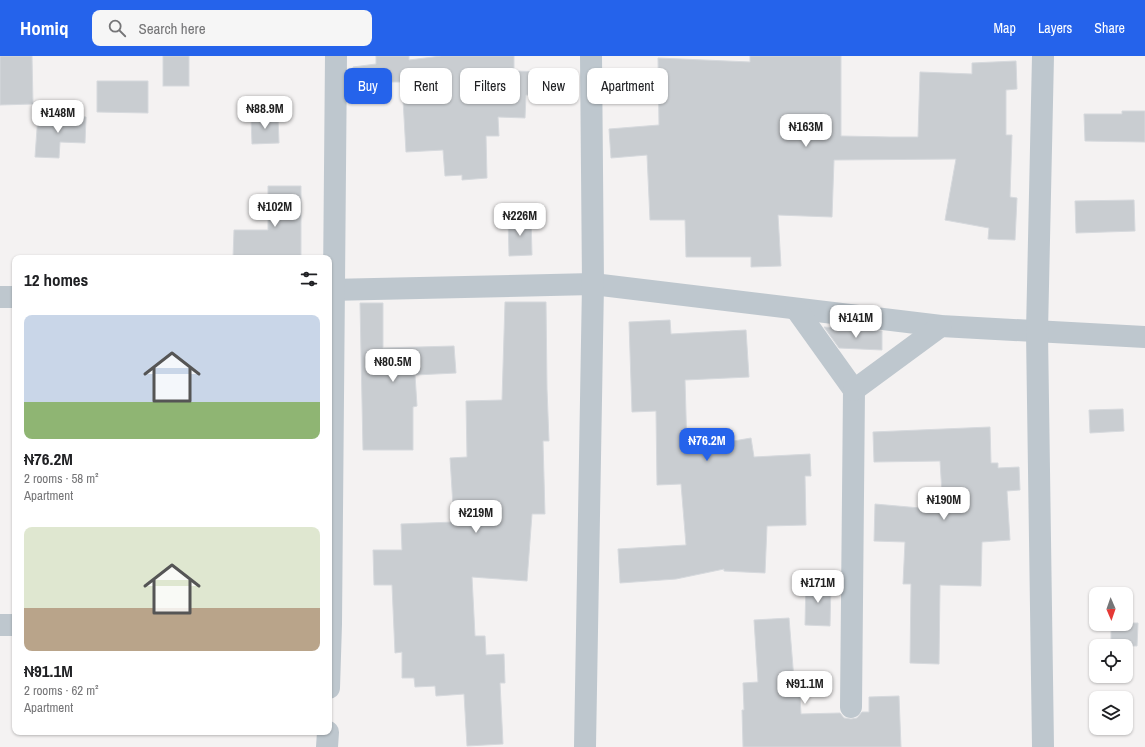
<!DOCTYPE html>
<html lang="en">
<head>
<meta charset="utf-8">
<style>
  :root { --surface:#fff; --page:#f6f6f6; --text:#202124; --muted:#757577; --accent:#2563eb }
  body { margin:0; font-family:"Archivo Narrow",sans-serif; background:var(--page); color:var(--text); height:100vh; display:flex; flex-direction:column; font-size:15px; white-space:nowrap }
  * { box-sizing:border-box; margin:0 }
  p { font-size:13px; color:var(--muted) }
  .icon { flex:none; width:22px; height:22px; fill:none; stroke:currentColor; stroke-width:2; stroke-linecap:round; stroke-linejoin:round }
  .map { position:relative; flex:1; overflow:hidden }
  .panel { position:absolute; left:12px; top:199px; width:320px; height:480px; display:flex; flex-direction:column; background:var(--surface); border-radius:8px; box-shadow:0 1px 3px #0004 }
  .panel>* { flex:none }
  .top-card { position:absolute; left:344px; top:12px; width:380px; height:36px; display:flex; gap:8px }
  .needle { width:26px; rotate:178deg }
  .controls { position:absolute; left:1089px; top:531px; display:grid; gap:8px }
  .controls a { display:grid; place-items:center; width:44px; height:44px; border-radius:8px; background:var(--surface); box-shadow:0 1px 3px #0004; font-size:20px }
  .price { position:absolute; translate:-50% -34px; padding:0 9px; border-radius:8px; background:#fff; color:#222; font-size:13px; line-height:26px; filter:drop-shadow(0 1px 2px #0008) }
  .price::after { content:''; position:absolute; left:50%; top:24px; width:12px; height:9px; margin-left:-6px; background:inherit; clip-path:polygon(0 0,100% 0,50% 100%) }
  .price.current { background:var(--accent); color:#fff }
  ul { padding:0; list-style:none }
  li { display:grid; align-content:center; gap:8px; height:212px; padding:0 12px }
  li span { display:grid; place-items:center; height:124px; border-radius:8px; color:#555 }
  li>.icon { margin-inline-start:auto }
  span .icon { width:72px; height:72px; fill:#fffc; stroke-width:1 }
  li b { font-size:17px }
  h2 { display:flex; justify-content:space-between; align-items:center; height:48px; padding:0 12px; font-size:17px }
  .chip { padding:0 14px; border-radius:8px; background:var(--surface); box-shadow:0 1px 3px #0004; font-size:14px; line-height:36px }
  .chip.current { background:var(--accent); color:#fff }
  header { display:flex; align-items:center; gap:24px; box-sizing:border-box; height:56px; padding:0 20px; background:var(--accent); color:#fff }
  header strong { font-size:19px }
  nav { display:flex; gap:22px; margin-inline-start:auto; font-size:14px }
  .search { width:280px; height:36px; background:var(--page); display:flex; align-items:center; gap:10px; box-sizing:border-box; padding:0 14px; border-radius:8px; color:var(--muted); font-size:15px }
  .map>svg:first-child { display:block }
</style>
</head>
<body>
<header>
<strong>Homiq</strong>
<div class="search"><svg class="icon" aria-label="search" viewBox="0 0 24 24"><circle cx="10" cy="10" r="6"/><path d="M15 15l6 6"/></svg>Search here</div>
<nav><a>Map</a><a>Layers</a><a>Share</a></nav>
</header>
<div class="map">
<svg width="1145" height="691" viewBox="0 0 1145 691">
  <rect width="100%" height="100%" fill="#f4f2f2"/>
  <g fill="#c9cdd1" stroke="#d6d9dd">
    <polygon points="0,0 32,0 33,48 0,49"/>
    <rect x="163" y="0" width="26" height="30"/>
    <polygon points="376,0 409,0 409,4 441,0 514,0 514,15 548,16 547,40 526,39 525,62 498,61 499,80 486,80 487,122 462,124 462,119 445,120 443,94 406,96 402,26 353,26 353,11 376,8"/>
    <polygon points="750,0 841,0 841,80 890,81 918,81 920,16 972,18 972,7 1016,5 1017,33 1006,34 1006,79 1012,79 1010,141 1017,142 1015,184 988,183 989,172 945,164 956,103 834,104 832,161 778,159 781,210 751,211 751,201 686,201 685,164 650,164 647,99 611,102 609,73 659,69 658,2 750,6"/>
    <polygon points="97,25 148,25 148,57 97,56"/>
    <polygon points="1122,55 1145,55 1145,86 1085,85 1084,58 1122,58"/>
    <polygon points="38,59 86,61 85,87 60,86 59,102 35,101"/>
    <polygon points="278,61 279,87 252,88 251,62"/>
    <polygon points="268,130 301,130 301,202 233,202 234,174 268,174"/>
    <polygon points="1134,144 1135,175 1076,177 1075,145"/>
    <polygon points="531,162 532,199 509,200 508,163"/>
    <polygon points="505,246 546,246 547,333 549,385 543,385 545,458 532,458 527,525 472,521 475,580 485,580 486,599 504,598 505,627 500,627 503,688 467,690 464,638 436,640 435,630 415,631 414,622 402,622 402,596 395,597 392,529 374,529 373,494 402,494 401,468 454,466 450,402 467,401 466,345 502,344"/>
    <polygon points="360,247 383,247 383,292 454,290 456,317 415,319 417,350 413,351 413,394 363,394"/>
    <polygon points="670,264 671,278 746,274 749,321 685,324 687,393 751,382 754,401 810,398 811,420 805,420 806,469 767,470 765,517 724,515 724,513 676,523 620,527 618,493 686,489 681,428 657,429 656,355 632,356 629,266"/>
    <polygon points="824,271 882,275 882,294 839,292"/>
    <polygon points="1123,353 1124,375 1090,377 1089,354"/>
    <polygon points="990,371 991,407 998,407 998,412 1019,411 1020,434 1007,435 1010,484 982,486 981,530 940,529 939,608 910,607 911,528 903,528 905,486 874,485 875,448 943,454 940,405 874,406 873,376"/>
    <polygon points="806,525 831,526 830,570 805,569"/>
    <polygon points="789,562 794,624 799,623 801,658 840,657 844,662 851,663 857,662 862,656 869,656 869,641 899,640 901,691 743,691 742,654 744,654 743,627 758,626 754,564"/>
    <polygon points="1126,567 1138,567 1137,590 1111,590 1111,568 1126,568"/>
  </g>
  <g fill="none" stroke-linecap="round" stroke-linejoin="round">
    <g stroke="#bec7ce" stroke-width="22">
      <polyline points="329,234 593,228 941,270 1145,281"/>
      <polyline points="0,241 15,241"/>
      <polyline points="796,253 854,334 851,651"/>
      <polyline points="854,334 941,270"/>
      <polyline points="0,569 15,569"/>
      <polyline points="329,632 331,568 336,0"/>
      <polyline points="327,691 328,676"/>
      <polyline points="585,691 593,228 591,0"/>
      <polyline points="1043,691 1037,276 1043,0"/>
    </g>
  </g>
</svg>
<div class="controls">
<a><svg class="needle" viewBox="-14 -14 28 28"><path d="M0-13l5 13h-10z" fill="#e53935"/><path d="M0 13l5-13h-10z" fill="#757577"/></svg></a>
<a><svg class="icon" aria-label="locate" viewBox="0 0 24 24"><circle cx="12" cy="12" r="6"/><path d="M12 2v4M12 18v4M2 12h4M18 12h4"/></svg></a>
<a><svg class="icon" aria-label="layers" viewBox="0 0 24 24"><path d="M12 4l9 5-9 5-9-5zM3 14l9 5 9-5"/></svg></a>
</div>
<b class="price" style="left:265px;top:74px">₦88.9M</b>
<b class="price" style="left:58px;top:78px">₦148M</b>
<b class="price" style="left:806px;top:92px">₦163M</b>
<b class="price" style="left:275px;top:172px">₦102M</b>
<b class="price" style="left:520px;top:181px">₦226M</b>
<b class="price" style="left:856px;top:283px">₦141M</b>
<b class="price" style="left:393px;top:327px">₦80.5M</b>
<b class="price current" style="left:707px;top:406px">₦76.2M</b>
<b class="price" style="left:944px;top:465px">₦190M</b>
<b class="price" style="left:476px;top:478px">₦219M</b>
<b class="price" style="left:818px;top:548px">₦171M</b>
<b class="price" style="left:805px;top:649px">₦91.1M</b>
<div class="top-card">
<a class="chip current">Buy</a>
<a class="chip">Rent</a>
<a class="chip">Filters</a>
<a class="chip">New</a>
<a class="chip">Apartment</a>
</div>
<section class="panel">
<h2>12 homes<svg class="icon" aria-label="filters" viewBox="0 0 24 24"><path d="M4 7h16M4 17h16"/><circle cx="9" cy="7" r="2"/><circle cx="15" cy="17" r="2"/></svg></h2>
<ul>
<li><span style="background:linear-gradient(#c9d6e8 70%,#8fb573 0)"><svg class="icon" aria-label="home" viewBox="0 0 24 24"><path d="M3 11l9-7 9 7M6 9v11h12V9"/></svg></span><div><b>₦76.2M</b><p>2 rooms · 58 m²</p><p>Apartment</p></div></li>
<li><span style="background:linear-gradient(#dfe7d0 65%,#b9a48a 0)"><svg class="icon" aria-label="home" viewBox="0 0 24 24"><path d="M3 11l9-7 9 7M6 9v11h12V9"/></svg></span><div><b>₦91.1M</b><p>2 rooms · 62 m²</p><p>Apartment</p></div></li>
</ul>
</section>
</div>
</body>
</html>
